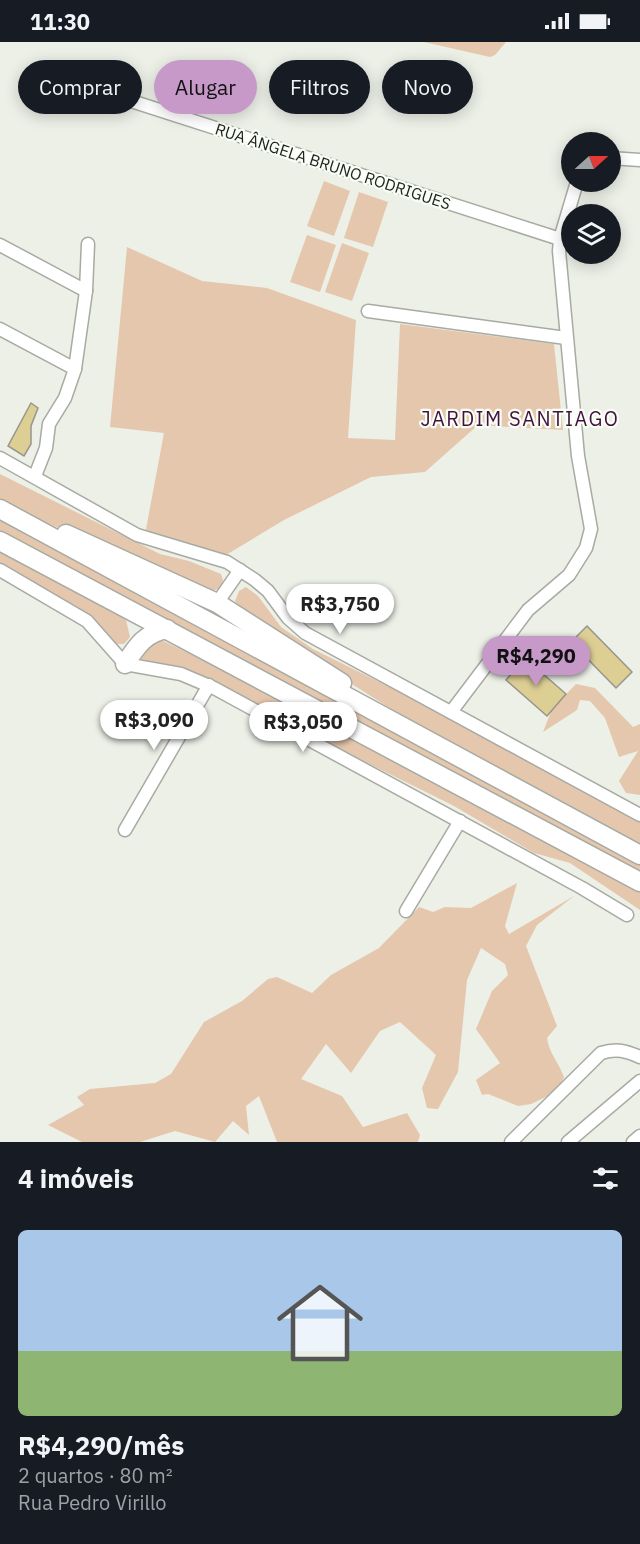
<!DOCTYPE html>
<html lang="pt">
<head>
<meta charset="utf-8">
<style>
  :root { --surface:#171b24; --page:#20242c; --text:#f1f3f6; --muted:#9ea1a6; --accent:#c699c9 }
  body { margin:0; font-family:"IBM Plex Sans",sans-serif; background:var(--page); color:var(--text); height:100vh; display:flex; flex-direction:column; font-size:22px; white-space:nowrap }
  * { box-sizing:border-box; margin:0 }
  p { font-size:20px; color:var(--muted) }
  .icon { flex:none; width:33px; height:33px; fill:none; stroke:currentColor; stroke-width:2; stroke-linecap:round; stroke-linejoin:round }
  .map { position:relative; height:1100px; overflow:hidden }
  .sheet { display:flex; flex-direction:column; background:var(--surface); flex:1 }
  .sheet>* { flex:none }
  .guide { position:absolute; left:18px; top:18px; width:604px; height:54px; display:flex; gap:12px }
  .needle { width:39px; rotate:69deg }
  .fabs { position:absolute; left:561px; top:90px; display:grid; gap:12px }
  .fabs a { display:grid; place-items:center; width:60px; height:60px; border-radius:50%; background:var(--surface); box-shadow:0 3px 15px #0003; font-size:30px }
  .price { position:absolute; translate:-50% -51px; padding:0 14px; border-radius:21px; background:#fff; color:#222; font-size:20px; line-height:39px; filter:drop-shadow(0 2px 3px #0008) }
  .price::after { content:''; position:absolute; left:50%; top:36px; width:18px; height:14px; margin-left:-9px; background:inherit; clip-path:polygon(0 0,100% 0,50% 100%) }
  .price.current { background:var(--accent); color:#111 }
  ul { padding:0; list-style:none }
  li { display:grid; align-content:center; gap:12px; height:318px; padding:0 18px }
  li span { display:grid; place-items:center; height:186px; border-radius:9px; color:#555 }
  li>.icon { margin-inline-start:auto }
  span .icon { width:108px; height:108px; fill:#fffc; stroke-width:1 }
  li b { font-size:26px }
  h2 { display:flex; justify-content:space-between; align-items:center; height:72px; padding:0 18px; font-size:26px }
  .pill { padding:0 21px; border-radius:27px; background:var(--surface); box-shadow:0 3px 15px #0003; font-size:21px; line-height:54px }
  .pill.current { background:var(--accent); color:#111 }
  .status { display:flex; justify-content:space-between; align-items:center; height:42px; padding:0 30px; background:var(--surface); direction:ltr }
  .status svg { height:16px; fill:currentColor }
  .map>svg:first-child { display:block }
</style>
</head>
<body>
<div class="status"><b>11:30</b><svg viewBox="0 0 49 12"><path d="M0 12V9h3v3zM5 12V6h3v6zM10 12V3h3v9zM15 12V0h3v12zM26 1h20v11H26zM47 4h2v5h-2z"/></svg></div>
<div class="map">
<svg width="640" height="1100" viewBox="0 0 640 1100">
  <rect width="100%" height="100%" fill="#ecf0e7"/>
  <g fill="#e5c7ad">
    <polygon points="424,0 506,0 495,13 490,15"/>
    <polygon points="324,139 350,149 334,194 307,184"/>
    <polygon points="359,150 388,160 373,205 344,196"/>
    <polygon points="307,193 336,203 320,250 290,240"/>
    <polygon points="342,201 369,211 352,259 325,250"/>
    <polygon points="127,205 202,239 267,246 356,278 348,396 395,398 400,282 554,302 563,388 478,383 425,430 371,435 284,478 226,513 152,494 146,487 164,391 110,385"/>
    <polygon points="0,432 160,512 189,519 221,532 223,538 221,546 212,549 189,544 0,460"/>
    <polygon points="0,474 640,820 640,832 0,492"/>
    <polygon points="0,506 114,568 126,578 130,595 124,602 113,602 0,524"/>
    <polygon points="246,545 258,554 281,585 313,607 476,688 640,779 640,804 399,672 248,576 235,559 239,549"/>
    <polygon points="159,597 309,669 640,849 640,868 570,821 534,811 454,764 309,692 146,620 138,614"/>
    <polygon points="576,642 595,646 633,685 640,682 640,753 626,751 619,739 638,709 619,715 605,676 590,659 580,658 577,668 543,690 552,667"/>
    <path d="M517 841 505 884 509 892 574 854 537 883 526 904 557 984 547 996C549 1011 559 1021 564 1035L558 1049 531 1062 518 1064 488 1052 482 1053 476 1038 500 1021 476 987 492 949 508 933 505 922 481 906 467 938 458 1030 438 1067 427 1066 422 1046 436 1013 400 980 380 989 351 1031 326 1002 301 1037 342 1054 363 1085 407 1071 420 1093 418 1100H277L259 1054 246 1064 249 1093 233 1079 215 1100 175 1089 140 1100H82L48 1083 84 1063 77 1055 90 1047 155 1041 171 1032 204 980 242 959 268 937 277 935 312 951 331 933 379 906 419 865 433 870 445 865 471 866Z"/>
  </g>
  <g fill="#ddcf94" stroke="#97958d" stroke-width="1.5">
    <polygon points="31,361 38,366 31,384 31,402 24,414 8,404"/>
    <polygon points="587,584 632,630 616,646 571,600"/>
    <polygon points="525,616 566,652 547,674 506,638"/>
  </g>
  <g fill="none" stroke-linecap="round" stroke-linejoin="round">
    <g stroke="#a7aba3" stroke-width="15">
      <g id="minor">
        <polyline points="38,29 560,197"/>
        <polyline points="610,116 640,118"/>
        <polyline points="0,203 86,249"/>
        <polyline points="368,269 566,296"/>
        <polyline points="0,287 75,327"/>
        <polyline points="0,416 137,493 227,520 255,538 268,549 288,576 305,591 640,773"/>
        <polyline points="35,434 46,406 49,382 65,356 75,327 86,249 88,202"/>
        <polyline points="0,528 87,579 125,622 181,632 214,646 582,846 627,873"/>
        <polyline points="217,561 240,528"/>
        <polyline points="451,670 528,568 569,533 586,506 591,487 578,414 559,209 560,197 577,140"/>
        <polyline points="125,788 209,643"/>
        <polyline points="406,869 460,779"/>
        <path d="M511 1100 601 1011C617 1006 626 1009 640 1015"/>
        <polyline points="568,1100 640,1039"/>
        <polyline points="633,1100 640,1094"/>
      </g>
    </g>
    <g stroke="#a7aba3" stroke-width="21">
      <g id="highway">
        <polyline points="0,467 640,813"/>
        <polyline points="66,492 217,561 342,641"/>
        <polyline points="0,499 640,840"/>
        <path d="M125 622C137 604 145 591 167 587"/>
      </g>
    </g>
    <use href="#minor" stroke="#fff" stroke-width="12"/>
    <use href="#highway" stroke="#fff" stroke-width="18"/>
  </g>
  <g text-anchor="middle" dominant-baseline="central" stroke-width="4.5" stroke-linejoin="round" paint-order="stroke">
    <g font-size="16" fill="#1f211e" stroke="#f9fef4">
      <text transform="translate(333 124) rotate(18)">RUA ÂNGELA BRUNO RODRIGUES</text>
    </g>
    <g font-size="20" letter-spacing="1.5" fill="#421142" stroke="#f9fef4">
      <text x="520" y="376">JARDIM SANTIAGO</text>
    </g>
  </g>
</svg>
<div class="fabs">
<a><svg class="needle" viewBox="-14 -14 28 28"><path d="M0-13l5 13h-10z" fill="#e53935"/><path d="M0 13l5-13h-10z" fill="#9ea1a6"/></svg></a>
<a><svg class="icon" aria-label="layers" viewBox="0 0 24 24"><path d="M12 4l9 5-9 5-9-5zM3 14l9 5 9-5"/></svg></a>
</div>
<b class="price" style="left:340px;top:593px">R$3,750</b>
<b class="price current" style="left:536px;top:645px">R$4,290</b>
<b class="price" style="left:154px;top:709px">R$3,090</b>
<b class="price" style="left:303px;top:711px">R$3,050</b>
<div class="guide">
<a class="pill">Comprar</a>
<a class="pill current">Alugar</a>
<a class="pill">Filtros</a>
<a class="pill">Novo</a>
</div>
</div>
<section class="sheet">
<h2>4 imóveis<svg class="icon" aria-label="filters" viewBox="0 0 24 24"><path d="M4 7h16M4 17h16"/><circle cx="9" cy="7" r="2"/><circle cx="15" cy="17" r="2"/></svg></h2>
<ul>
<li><span style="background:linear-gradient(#a9c7e8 65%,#8fb573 0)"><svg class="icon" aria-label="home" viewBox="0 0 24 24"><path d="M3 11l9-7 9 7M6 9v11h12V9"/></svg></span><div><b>R$4,290/mês</b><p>2 quartos · 80 m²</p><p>Rua Pedro Virillo</p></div></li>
</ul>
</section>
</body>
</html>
